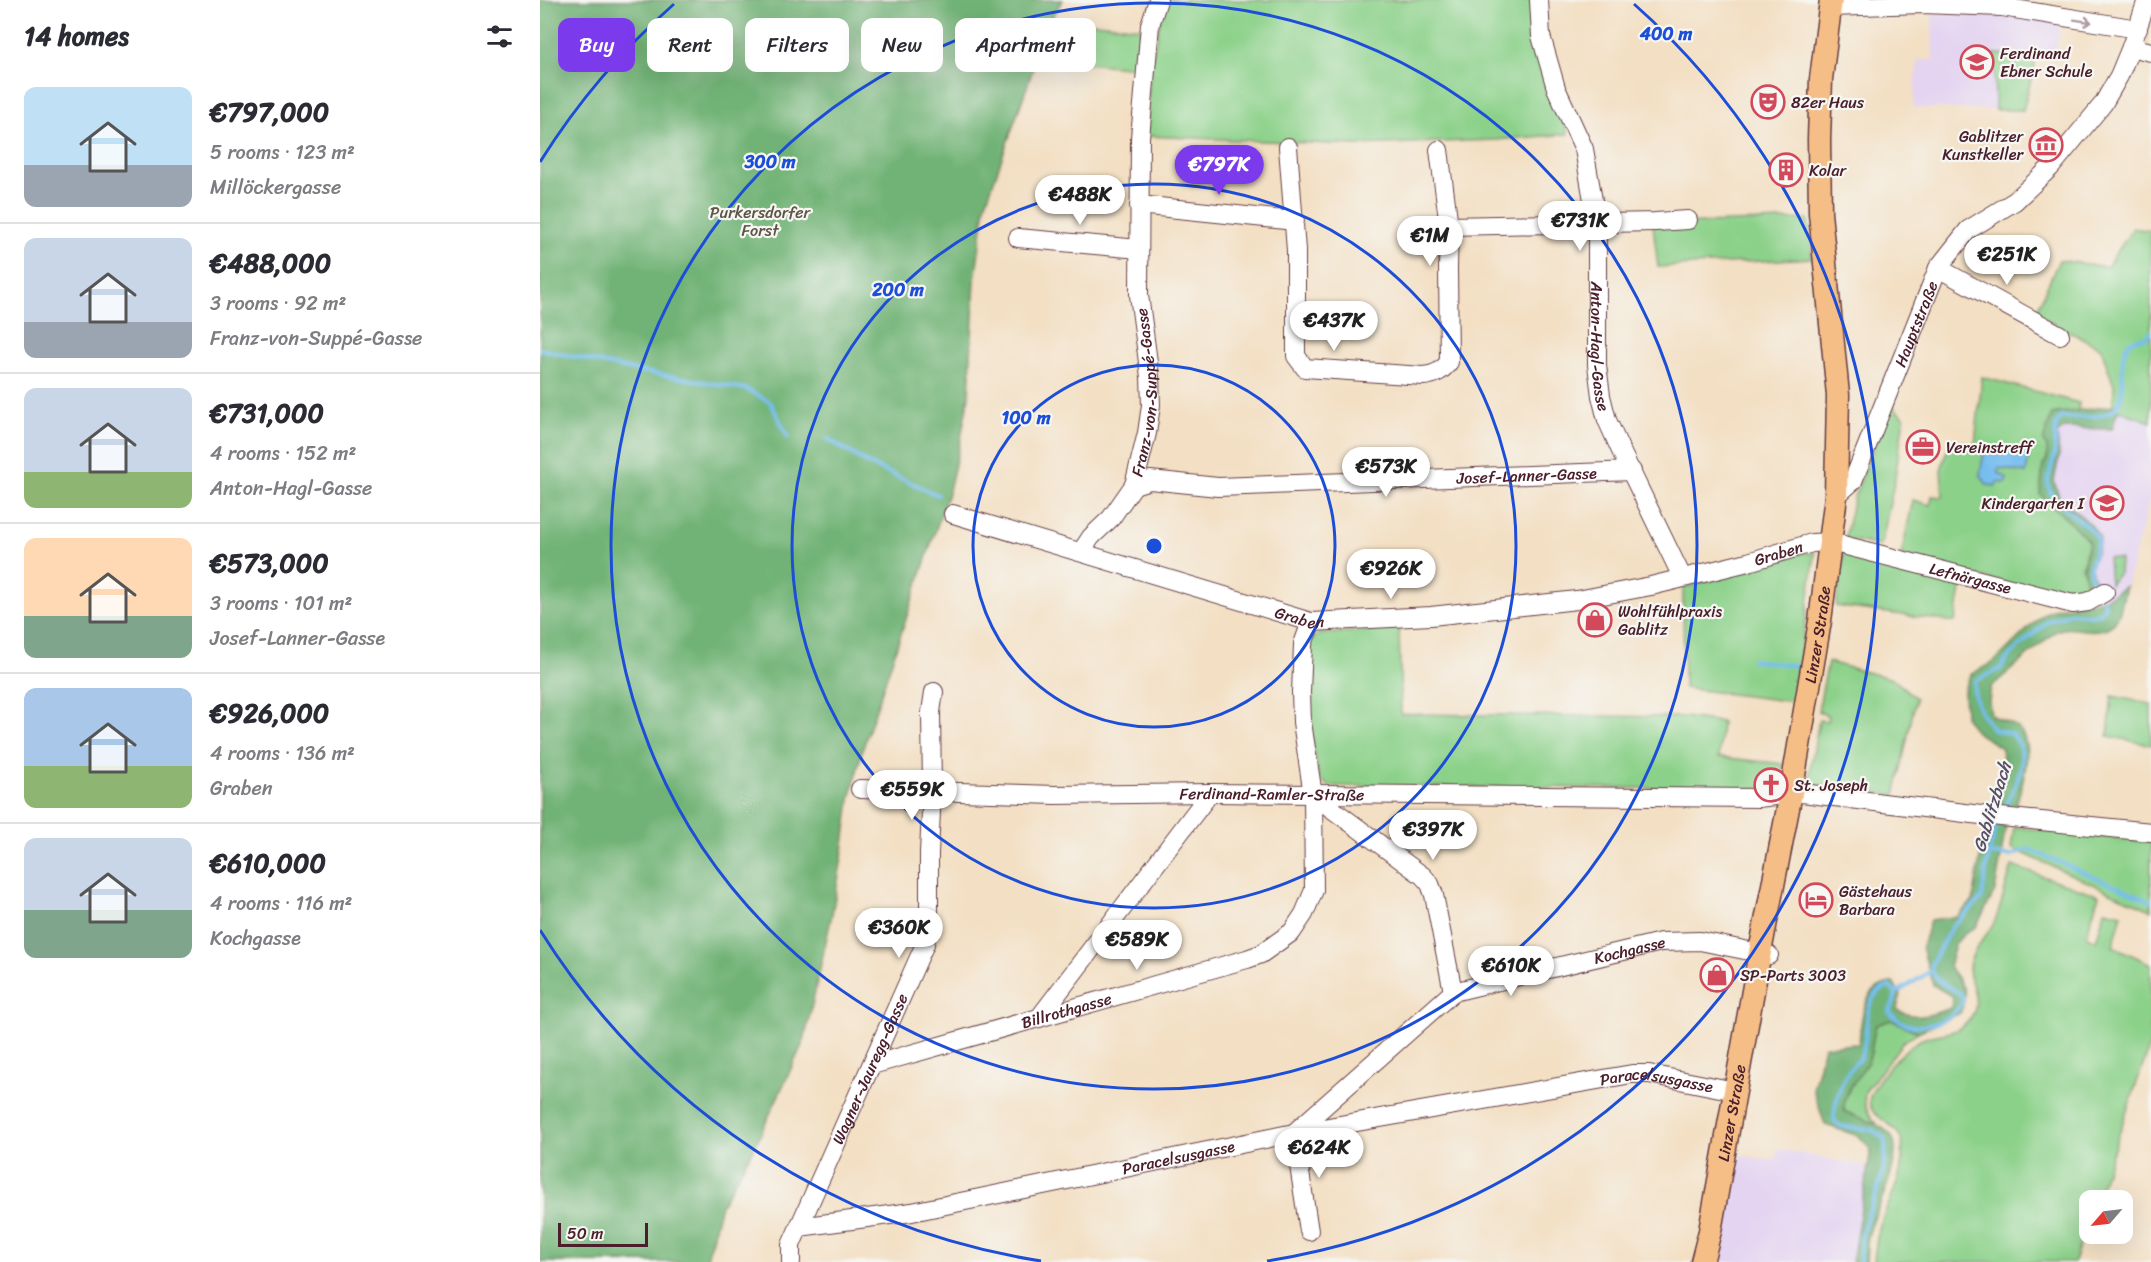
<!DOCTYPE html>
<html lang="en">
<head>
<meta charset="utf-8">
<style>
  :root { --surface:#fff; --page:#f2f2f3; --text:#2b2b33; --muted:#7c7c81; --line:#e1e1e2; --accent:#7c3aed }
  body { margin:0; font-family:Sriracha,sans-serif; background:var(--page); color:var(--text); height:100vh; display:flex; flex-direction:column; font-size:22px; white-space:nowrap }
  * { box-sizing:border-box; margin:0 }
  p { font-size:20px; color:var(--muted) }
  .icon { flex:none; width:33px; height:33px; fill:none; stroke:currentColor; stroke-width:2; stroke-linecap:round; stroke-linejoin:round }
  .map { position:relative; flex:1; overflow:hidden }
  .panel { display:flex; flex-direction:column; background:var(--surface); width:540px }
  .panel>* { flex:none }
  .hud { position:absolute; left:18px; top:18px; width:570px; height:54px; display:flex; gap:12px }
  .needle { width:39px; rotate:242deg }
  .controls { position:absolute; left:1539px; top:1190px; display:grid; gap:12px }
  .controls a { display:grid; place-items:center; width:54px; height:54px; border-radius:12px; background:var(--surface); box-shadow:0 6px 24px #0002; font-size:30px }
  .scale { position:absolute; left:18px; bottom:15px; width:90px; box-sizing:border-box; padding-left:6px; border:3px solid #4a1f2b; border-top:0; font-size:16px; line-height:21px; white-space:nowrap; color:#4a1f2b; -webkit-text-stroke:4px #f6f6f2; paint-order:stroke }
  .price { position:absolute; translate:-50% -51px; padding:0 14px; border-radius:21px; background:#fff; color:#222; font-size:20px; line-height:39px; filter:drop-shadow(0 2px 3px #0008) }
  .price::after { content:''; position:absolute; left:50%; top:36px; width:18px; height:14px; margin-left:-9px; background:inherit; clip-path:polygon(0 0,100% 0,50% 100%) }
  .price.on { background:var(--accent); color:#fff }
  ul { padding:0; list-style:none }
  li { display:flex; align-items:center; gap:18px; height:150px; padding:0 24px }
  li+li { border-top:2px solid var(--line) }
  li span { display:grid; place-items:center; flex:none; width:168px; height:120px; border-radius:12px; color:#555 }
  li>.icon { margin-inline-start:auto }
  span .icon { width:72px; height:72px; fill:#fffc; stroke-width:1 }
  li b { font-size:26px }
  h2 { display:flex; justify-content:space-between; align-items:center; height:72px; padding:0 24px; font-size:26px }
  .chip { padding:0 21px; border-radius:12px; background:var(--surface); box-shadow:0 6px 24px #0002; font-size:21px; line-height:54px }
  .chip.on { background:var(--accent); color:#fff }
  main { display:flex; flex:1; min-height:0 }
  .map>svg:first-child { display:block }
</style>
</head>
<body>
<main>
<section class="panel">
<h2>14 homes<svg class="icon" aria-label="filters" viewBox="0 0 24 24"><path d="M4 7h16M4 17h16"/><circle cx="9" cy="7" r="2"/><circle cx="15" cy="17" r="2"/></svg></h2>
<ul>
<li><span style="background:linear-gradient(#bfe0f5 65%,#9aa5b1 0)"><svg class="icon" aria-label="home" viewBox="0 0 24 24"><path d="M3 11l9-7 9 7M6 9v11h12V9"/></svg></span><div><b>€797,000</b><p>5 rooms · 123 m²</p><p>Millöckergasse</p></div></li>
<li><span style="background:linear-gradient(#c9d6e8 70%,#9aa5b1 0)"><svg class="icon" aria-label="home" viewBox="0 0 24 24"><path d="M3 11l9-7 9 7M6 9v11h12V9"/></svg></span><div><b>€488,000</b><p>3 rooms · 92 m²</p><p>Franz-von-Suppé-Gasse</p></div></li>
<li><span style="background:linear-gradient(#c9d6e8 70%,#8fb573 0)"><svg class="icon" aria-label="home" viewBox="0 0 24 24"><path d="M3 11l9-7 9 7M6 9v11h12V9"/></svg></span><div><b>€731,000</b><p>4 rooms · 152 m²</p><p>Anton-Hagl-Gasse</p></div></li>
<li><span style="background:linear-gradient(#ffd9b3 65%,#7fa58c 0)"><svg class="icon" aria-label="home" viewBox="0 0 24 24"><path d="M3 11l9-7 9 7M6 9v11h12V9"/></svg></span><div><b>€573,000</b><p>3 rooms · 101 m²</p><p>Josef-Lanner-Gasse</p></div></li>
<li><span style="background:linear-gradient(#a9c7e8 65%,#8fb573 0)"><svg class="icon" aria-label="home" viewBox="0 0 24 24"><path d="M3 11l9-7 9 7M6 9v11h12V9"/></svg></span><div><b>€926,000</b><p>4 rooms · 136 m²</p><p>Graben</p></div></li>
<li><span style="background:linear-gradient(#c9d6e8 60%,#7fa58c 0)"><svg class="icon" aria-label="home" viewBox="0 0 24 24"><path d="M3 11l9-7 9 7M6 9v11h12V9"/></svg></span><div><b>€610,000</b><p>4 rooms · 116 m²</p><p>Kochgasse</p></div></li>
</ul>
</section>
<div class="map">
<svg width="1611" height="1262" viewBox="0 0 1611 1262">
  <rect width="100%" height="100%" fill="#f6f6f2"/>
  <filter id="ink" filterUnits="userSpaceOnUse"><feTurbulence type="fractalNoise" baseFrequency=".0167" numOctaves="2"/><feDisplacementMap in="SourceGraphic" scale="12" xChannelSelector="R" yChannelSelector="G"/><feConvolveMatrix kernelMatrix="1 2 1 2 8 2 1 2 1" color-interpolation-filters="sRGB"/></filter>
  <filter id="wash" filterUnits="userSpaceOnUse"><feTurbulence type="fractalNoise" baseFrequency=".008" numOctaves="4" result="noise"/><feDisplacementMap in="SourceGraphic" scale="24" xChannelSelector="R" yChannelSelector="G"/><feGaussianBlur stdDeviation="1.35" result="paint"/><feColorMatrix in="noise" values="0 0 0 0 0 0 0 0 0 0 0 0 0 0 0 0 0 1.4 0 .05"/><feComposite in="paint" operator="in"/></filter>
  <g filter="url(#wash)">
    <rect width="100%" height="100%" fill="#f3dfc3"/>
    <g fill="#e4d3f1">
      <polygon points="1392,14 1477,17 1521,24 1514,60 1497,57 1483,110 1373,108 1378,60 1393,60"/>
      <polygon points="1578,410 1611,422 1611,495 1586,586 1565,599 1551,573 1552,562 1560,538 1550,524 1519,497 1514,481 1519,456 1517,434 1524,428 1571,428"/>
      <polygon points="1238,1149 1330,1167 1312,1262 1174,1262 1179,1247 1197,1155 1236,1160"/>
    </g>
    <g fill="#8cd18a" stroke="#6b785a" stroke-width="1.5" fill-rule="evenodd">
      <polygon points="624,0 991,0 1028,134 956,140 816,145 606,136 610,70"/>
      <polygon points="511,18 601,28 595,68 497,58"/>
      <polygon points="1454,54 1489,55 1490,59 1495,64 1483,110 1455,110"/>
      <polygon points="1268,219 1272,258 1118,267 1113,225"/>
      <polygon points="1593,228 1611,231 1611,422 1578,410 1573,406 1574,386 1561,348 1495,314 1519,260 1567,267"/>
      <path d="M1442 377 1539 403 1538 411 1512 414 1507 459 1503 465 1500 494 1537 529 1549 542 1542 567 1551 595 1532 589 1521 598 1361 556 1373 500 1390 505 1392 496 1403 497 1401 470 1406 453 1412 441 1435 444ZM1445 446 1462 468 1458 469 1457 472 1466 483 1456 482Z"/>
      <polygon points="1351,404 1364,418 1355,478 1341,546 1305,539 1314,497"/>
      <polygon points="1262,553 1275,553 1254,702 1144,688 1143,588"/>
      <polygon points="1304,553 1422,584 1415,622 1296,606"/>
      <polygon points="1568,558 1580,559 1579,573 1570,584"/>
      <polygon points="859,628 861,714 1144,717 1182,722 1179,757 1243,764 1242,774 1239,774 1238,780 1229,779 1227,789 789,786 779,779 767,713 769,641 779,634"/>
      <polygon points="1288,662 1353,679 1376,698 1355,795 1271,785 1268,782 1279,720 1287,721 1288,716 1278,711"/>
      <polygon points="1572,696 1611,704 1611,745 1568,736"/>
      <polygon points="1474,827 1611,842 1611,910 1471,848"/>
      <path d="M1472 866 1559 895 1546 936 1556 941 1565 910 1582 914 1573 946 1611 964V1042L1556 1200H1550L1549 1218 1534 1262H1334C1335 1250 1336 1238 1340 1226 1349 1200 1366 1172 1362 1143 1359 1121 1324 1118 1330 1097 1336 1079 1366 1044 1385 1038 1401 1033 1419 1034 1430 1019 1445 1000 1425 981 1430 962 1434 947 1447 936 1454 923 1462 906 1466 884 1472 866Z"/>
      <path d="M1351 1020 1378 1032 1363 1042 1325 1092C1323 1105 1327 1113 1336 1123L1315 1117 1303 1110C1303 1089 1321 1077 1329 1059 1332 1053 1333 1034 1336 1025Z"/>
    </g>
    <g fill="#71b376" stroke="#5e6950" stroke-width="1.5">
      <polygon points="0,0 523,0 511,18 445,206 435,280 429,396 420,443 409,490 322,751 310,800 303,852 292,914 264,1041 214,1148 181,1205 166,1262 0,1262"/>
      <path d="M1573 406 1578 410 1572 429 1524 428 1517 434 1519 456 1514 481 1519 497 1550 524 1560 538C1556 566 1543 559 1559 589L1551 595C1540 576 1543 562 1549 542L1537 529 1500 494 1503 465 1507 459V447L1503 441 1512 414Z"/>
      <path d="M1586 586C1579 614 1581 634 1544 630 1534 629 1525 627 1516 631L1451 687 1449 701 1451 715C1459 720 1470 722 1477 727 1497 743 1481 788 1475 808L1451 806 1464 774 1462 748 1436 732 1425 716 1424 690 1430 675 1455 661 1503 614 1517 608 1565 599Z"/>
      <path d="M1446 822 1466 826 1455 891 1436 927 1426 932 1415 944 1409 967C1423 986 1430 990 1420 1013L1378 1032 1351 1020 1336 1025C1333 1034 1332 1053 1329 1059 1321 1077 1303 1089 1304 1111 1319 1119 1336 1121 1349 1133 1368 1151 1336 1209 1330 1230 1326 1239 1327 1252 1326 1262H1312L1331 1149 1319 1136 1285 1125 1273 1089 1284 1046 1319 1044C1321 1021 1322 985 1353 983L1360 994 1357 1010C1378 1020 1389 1016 1411 1008L1413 997 1393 985 1382 947 1390 920 1417 917 1433 901Z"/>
    </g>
    <polygon fill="#76beee" stroke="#606e8c" stroke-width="1.5" points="1445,446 1489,454 1486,473 1459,468 1457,472 1467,478 1466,483 1457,482 1456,486 1447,485 1440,474"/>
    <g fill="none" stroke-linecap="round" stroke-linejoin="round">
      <g stroke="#76beee" stroke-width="4">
        <polyline points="0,349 93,370 206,389 230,402 248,437"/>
        <polyline points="288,439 329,464 398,495"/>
        <path d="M1557 589C1542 566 1554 561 1558 539 1548 521 1508 504 1508 484 1508 472 1515 460 1515 448 1516 437 1512 424 1522 417 1534 418 1564 418 1573 410 1596 393 1564 339 1606 337L1611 332"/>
        <polyline points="1212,660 1258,666"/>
        <path d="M1463 811C1474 787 1494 757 1472 734L1454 730C1443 717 1431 700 1435 681L1460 669 1470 655 1508 621 1530 613 1553 615 1561 613 1565 606 1562 598"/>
        <polyline points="1449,854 1472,856 1488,849 1611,901"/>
        <polyline points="1356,993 1391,971"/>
        <path d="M1320 1262C1320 1253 1320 1243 1322 1234 1330 1203 1351 1170 1344 1138L1332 1130 1300 1126 1294 1120C1294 1105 1300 1084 1309 1071 1312 1066 1318 1062 1321 1056 1332 1032 1318 997 1349 986L1356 993 1354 1002 1349 1012C1356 1019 1363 1025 1374 1026 1391 1028 1422 1015 1423 997 1413 985 1392 985 1391 965L1411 928 1442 898 1447 863 1457 823"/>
      </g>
    </g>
  </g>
  <g filter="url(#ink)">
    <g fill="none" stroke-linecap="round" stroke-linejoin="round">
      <g stroke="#633c42" stroke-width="20">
        <g id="minor">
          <path id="s1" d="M999 0 1001 36 1016 88 1044 149 1057 223V365L1061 396 1067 420 1081 451 1142 577"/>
          <polyline points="1290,7 1382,4 1462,7 1598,29"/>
          <polyline points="1591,47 1611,52"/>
          <path d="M748 147 756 250V356L765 368 883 376C895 375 902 371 909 362L908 268 909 226 899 150"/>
          <polyline points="599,205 755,221"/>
          <polyline points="909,226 1115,222 1148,220"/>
          <polyline points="478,238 599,249"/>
          <polyline points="1398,268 1520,335"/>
          <path id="s2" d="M594 485 610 480 678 487 1092 471"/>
          <path id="s3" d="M1296 496 1313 481 1398 268 1428 230 1475 201 1511 167 1563 104 1579 76 1591 47 1607 0"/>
          <path id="s4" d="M413 514 771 622 891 616 1037 600 1111 586 1208 562 1272 543 1291 542 1533 604 1548 602 1565 592"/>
          <path id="s5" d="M541 552 551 537 571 518 594 485 607 433 611 405 610 377 599 295 600 138 610 25 618 0"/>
          <path id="s6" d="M320 789 515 795 670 793 1218 798 1262 793 1441 815 1611 832"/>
          <polyline points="773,795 883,876 890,884 894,895 913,992"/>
          <polyline points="499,1018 670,793"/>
          <path id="s7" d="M332 1065 707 959 721 954 752 932 764 914 774 890 773 795 762 722 761 692 763 644 771 622"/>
          <path id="s8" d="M754 1133 913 992 1121 942 1160 941 1229 955"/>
          <polyline points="754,1133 769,1231"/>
          <path id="s9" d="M259 1227 372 1212 754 1133 1092 1074H1109L1195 1091"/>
          <path id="s10" d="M251 1262V1245L385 944 389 918V853L392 790 391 712 394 692"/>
        </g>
      </g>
      <g stroke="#633c42" stroke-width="25">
        <g id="major">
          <path id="s11" d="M1162 1262 1170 1231 1220 952 1251 793 1280 621 1296 496 1298 395 1280 213 1279 139 1281 79 1291 0"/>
        </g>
      </g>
      <use href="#minor" stroke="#fff" stroke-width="18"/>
      <use href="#major" stroke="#f6be87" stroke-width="22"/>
    </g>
    <defs><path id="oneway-shaft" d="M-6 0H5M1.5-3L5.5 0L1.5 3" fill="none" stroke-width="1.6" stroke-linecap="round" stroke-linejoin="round" transform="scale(1.5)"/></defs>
    <use stroke="#ae9aa0" href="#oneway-shaft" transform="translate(1543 21) rotate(9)"/>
  </g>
  <g fill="none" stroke="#1d4ed8" stroke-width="3">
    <circle cx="614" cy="546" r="181"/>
    <circle cx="614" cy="546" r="362"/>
    <circle cx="614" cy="546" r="543"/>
    <path d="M501 1261A724 724 0 0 1 0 930M0 162A724 724 0 0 1 134 4M1094 4A724 724 0 0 1 727 1261"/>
  </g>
  <defs>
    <g id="school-ring" transform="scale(1.725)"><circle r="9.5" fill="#f6f6f2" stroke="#d1495b" stroke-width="1.5"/><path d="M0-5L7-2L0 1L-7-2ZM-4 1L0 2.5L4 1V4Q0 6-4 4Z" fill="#d1495b"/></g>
    <g id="theatre-ring" transform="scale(1.725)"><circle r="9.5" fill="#f6f6f2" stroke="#d1495b" stroke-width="1.5"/><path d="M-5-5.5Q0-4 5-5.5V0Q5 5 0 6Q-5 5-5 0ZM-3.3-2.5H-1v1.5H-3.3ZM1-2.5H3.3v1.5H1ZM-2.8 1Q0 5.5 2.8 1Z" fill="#d1495b"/></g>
    <g id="museum-ring" transform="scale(1.725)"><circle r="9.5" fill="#f6f6f2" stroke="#d1495b" stroke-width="1.5"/><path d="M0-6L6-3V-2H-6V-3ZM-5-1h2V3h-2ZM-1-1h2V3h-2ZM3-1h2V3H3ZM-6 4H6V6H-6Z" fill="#d1495b"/></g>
    <g id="building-ring" transform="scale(1.725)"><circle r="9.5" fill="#f6f6f2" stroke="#d1495b" stroke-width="1.5"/><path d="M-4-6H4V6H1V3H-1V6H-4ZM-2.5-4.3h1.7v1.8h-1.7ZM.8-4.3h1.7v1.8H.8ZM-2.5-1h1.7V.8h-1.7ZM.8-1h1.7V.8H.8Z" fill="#d1495b"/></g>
    <g id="office-ring" transform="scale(1.725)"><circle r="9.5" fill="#f6f6f2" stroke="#d1495b" stroke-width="1.5"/><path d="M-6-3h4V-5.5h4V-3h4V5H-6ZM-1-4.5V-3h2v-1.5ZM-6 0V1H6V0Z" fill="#d1495b"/></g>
    <g id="shop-ring" transform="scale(1.725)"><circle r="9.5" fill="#f6f6f2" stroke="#d1495b" stroke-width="1.5"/><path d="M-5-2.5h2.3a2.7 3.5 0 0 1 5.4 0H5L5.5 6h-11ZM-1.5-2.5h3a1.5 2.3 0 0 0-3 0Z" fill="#d1495b"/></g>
    <g id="church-ring" transform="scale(1.725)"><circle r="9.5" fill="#f6f6f2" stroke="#d1495b" stroke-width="1.5"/><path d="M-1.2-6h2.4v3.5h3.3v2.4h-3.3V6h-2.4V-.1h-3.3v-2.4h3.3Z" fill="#d1495b"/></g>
    <g id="hotel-ring" transform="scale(1.725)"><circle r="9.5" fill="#f6f6f2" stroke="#d1495b" stroke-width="1.5"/><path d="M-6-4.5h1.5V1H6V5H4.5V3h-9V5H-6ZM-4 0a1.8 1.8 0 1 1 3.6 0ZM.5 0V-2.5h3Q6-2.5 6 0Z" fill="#d1495b"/></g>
  </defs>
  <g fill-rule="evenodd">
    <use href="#school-ring" x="1437" y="62"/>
    <use href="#theatre-ring" x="1228" y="102"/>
    <use href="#museum-ring" x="1506" y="145"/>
    <use href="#building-ring" x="1246" y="170"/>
    <use href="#office-ring" x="1383" y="447"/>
    <use href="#school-ring" x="1567" y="503"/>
    <use href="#shop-ring" x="1055" y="620"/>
    <use href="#church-ring" x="1231" y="785"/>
    <use href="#hotel-ring" x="1276" y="900"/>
    <use href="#shop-ring" x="1177" y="975"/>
  </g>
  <g text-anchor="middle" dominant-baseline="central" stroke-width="4.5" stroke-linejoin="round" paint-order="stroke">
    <g font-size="16" fill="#4a1f2b" stroke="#f6f6f2" text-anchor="start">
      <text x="1460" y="53">Ferdinand<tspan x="1460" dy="18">Ebner Schule</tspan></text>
      <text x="1251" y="102">82er Haus</text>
      <text x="1483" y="136" text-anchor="end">Gablitzer<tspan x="1483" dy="18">Kunstkeller</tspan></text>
      <text x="1269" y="170">Kolar</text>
      <text x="1406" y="447">Vereinstreff</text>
      <text x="1544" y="503" text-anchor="end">Kindergarten I</text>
      <text x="1078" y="611">Wohlfühlpraxis<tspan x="1078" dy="18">Gablitz</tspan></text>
      <text x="1254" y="785">St. Joseph</text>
      <text x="1299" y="891">Gästehaus<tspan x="1299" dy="18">Barbara</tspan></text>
      <text x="1200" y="975">SP-Parts 3003</text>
    </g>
    <g font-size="16" fill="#5e5448" stroke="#f6f6f2">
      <text x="220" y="212">Purkersdorfer<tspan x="220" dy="18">Forst</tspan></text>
    </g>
    <g font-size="16" fill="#4a1f2b" stroke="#f6f6f2">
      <text stroke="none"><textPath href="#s3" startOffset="192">Hauptstraße</textPath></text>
      <text stroke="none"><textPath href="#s1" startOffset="356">Anton-Hagl-Gasse</textPath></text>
      <text stroke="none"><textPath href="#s5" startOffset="180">Franz-von-Suppé-Gasse</textPath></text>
      <text stroke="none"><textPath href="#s2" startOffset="394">Josef-Lanner-Gasse</textPath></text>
      <text stroke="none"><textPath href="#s4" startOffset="848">Graben</textPath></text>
      <text stroke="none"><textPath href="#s4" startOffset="1046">Lefnärgasse</textPath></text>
      <text stroke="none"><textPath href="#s4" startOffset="362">Graben</textPath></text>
      <text stroke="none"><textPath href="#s11" startOffset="638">Linzer Straße</textPath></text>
      <text stroke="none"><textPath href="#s6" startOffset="412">Ferdinand-Ramler-Straße</textPath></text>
      <text stroke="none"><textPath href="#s8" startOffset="394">Kochgasse</textPath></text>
      <text stroke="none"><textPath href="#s7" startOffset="202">Billrothgasse</textPath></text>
      <text stroke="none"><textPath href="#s10" startOffset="210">Wagner-Jauregg-Gasse</textPath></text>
      <text stroke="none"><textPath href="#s9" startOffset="872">Paracelsusgasse</textPath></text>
      <text stroke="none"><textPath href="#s11" startOffset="152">Linzer Straße</textPath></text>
      <text stroke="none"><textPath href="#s9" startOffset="386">Paracelsusgasse</textPath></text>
    </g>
    <g font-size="18" font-style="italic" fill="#574f66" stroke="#f6f6f2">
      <text transform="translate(1452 807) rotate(-73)">Gablitzbach</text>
    </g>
  </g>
  <circle cx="614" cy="546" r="9" fill="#1d4ed8" stroke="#f6f6f2" stroke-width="3"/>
  <g font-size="18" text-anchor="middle" font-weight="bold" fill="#1d4ed8" stroke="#f6f6f2" stroke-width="4.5" stroke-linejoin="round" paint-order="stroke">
    <text x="1126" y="40">400 m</text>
    <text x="230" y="168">300 m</text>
    <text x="358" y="296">200 m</text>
    <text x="486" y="424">100 m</text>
  </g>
</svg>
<div class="controls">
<a><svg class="needle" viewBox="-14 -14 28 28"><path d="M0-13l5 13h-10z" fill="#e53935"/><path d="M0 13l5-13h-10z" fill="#7c7c81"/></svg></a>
</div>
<div class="scale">50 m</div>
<b class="price on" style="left:679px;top:196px">€797K</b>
<b class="price" style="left:540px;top:226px">€488K</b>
<b class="price" style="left:1040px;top:252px">€731K</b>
<b class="price" style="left:890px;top:267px">€1M</b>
<b class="price" style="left:1467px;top:286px">€251K</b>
<b class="price" style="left:794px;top:352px">€437K</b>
<b class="price" style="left:846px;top:498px">€573K</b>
<b class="price" style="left:851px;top:600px">€926K</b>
<b class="price" style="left:372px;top:821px">€559K</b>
<b class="price" style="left:893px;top:861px">€397K</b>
<b class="price" style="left:359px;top:959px">€360K</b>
<b class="price" style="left:597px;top:971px">€589K</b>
<b class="price" style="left:971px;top:997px">€610K</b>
<b class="price" style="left:779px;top:1179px">€624K</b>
<div class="hud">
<a class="chip on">Buy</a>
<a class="chip">Rent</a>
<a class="chip">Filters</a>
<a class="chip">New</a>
<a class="chip">Apartment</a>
</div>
</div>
</main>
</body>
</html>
